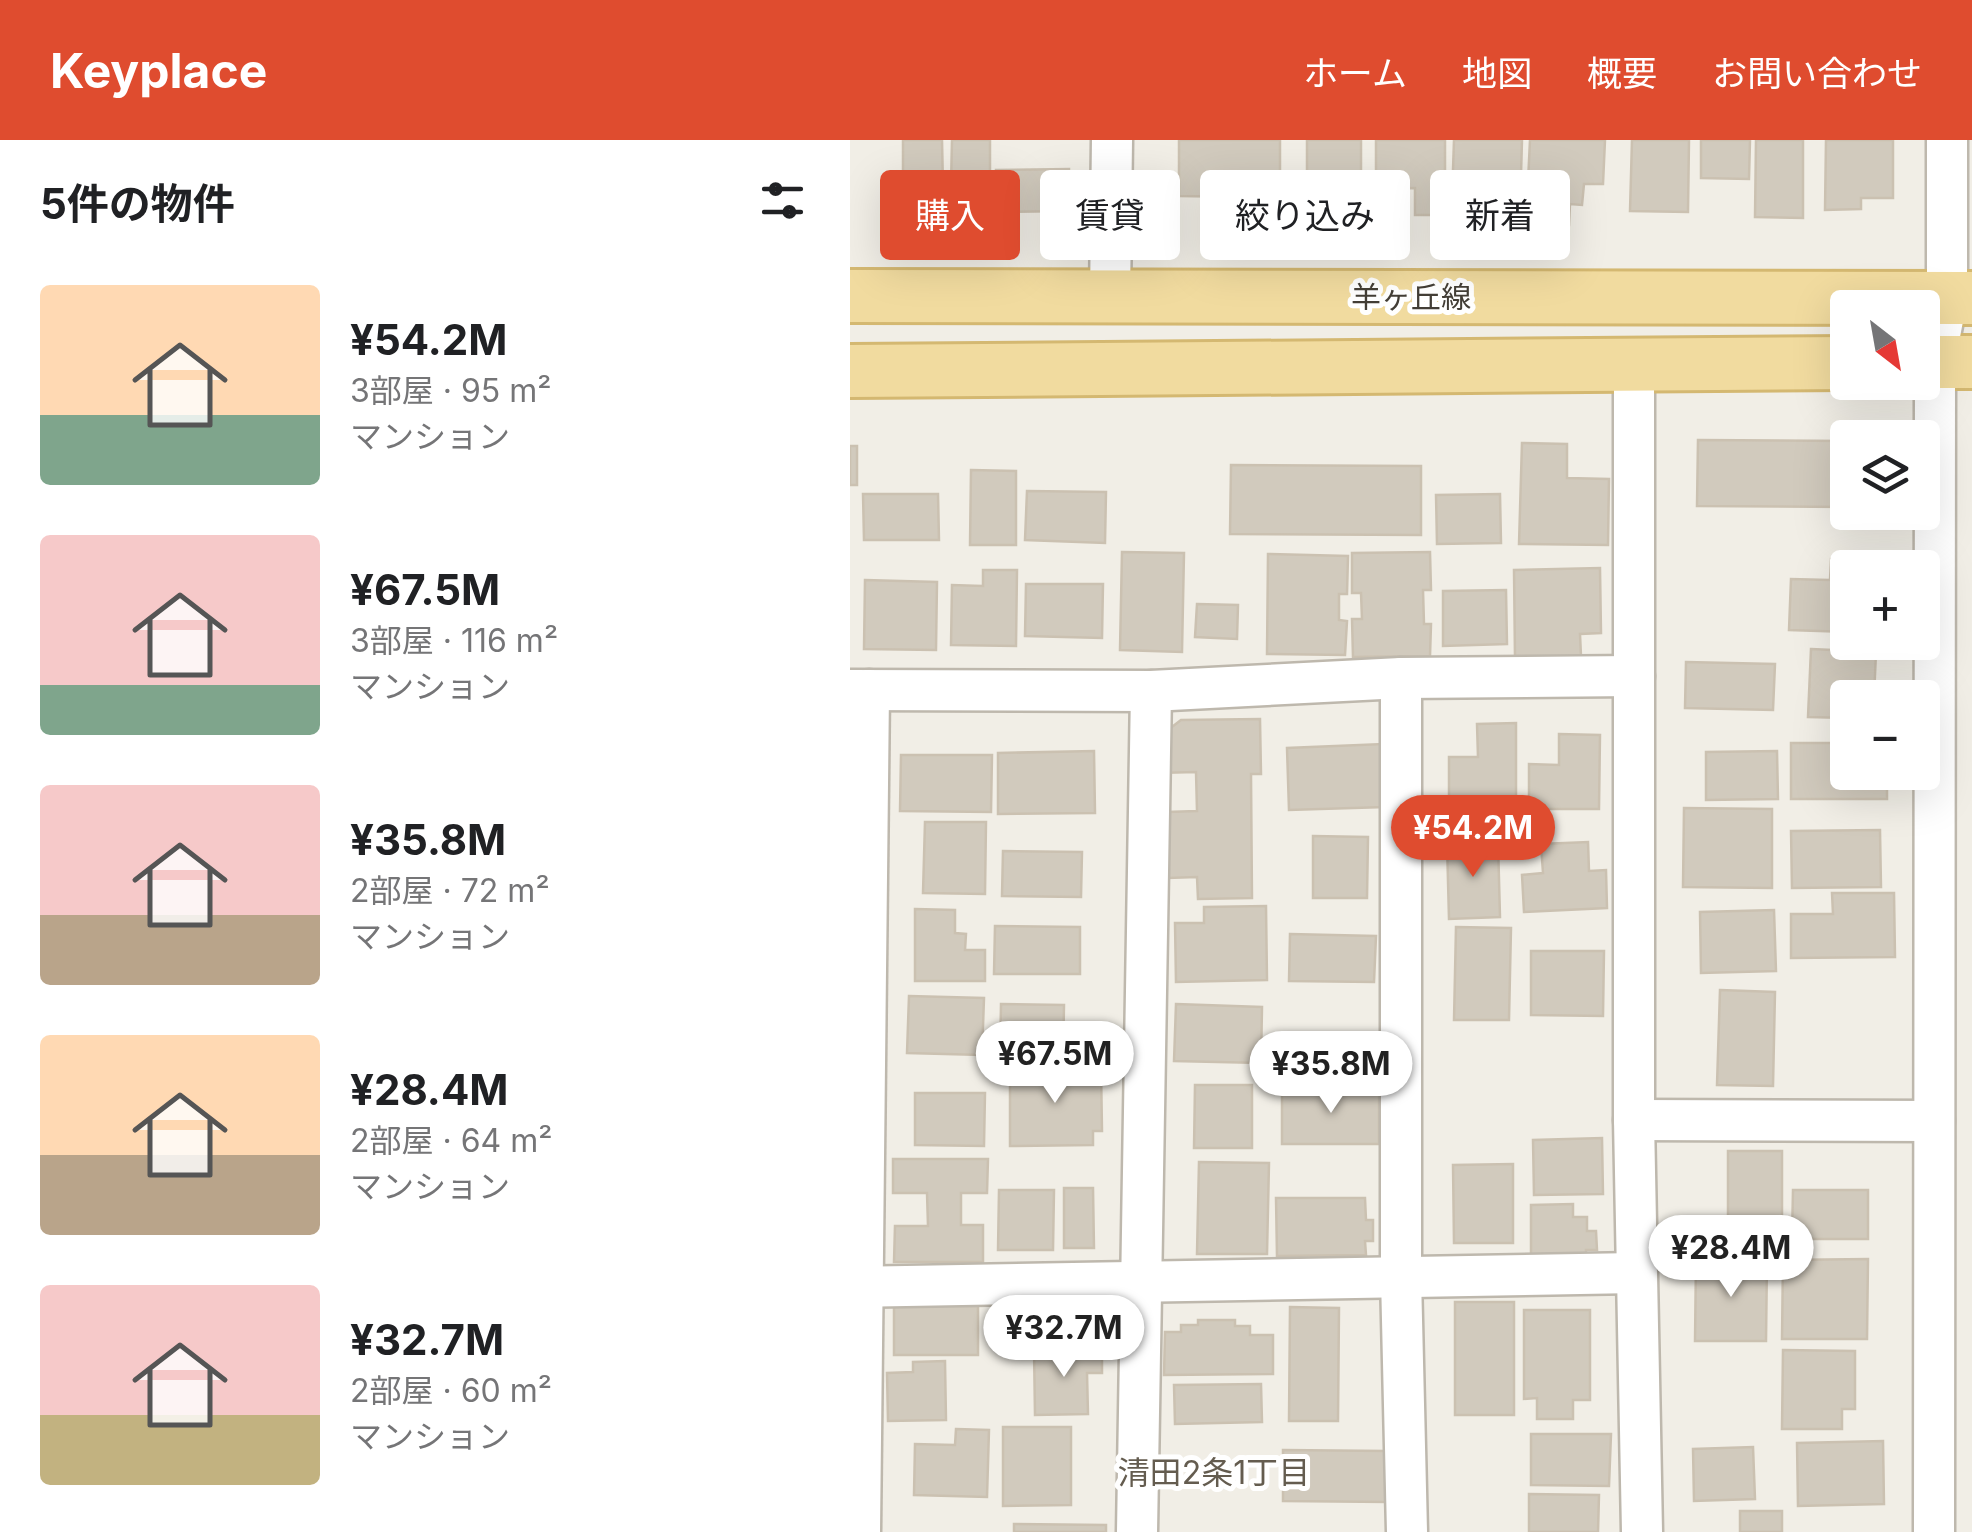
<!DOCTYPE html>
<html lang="ja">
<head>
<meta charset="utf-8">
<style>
  :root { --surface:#fff; --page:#f2f2f2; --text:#202124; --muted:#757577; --accent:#df4c2f }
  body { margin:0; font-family:Inter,"Noto Sans JP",sans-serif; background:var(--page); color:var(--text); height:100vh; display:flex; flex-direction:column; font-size:38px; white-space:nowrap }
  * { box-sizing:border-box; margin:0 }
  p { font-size:32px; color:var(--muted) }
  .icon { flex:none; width:55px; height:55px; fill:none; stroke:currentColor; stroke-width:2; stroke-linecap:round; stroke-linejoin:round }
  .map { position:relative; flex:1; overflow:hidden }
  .drawer { display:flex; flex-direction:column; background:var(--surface); width:850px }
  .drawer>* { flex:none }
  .top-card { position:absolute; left:30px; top:30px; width:940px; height:90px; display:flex; gap:20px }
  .needle { width:65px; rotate:149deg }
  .controls { position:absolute; left:980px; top:150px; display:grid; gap:20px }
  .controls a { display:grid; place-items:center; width:110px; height:110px; border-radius:10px; background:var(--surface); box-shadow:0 10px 40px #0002; font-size:50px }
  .price { position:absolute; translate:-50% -85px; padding:0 22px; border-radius:35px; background:#fff; color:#222; font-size:32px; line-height:65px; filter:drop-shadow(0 2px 5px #0008) }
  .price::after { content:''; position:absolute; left:50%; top:60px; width:30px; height:22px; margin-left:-15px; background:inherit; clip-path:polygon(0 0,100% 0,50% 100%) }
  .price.on { background:var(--accent); color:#fff }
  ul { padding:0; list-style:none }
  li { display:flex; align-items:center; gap:30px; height:250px; padding:0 40px }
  li span { display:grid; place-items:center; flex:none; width:280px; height:200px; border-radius:10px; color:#555 }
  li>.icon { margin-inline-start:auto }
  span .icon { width:120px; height:120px; fill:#fffc; stroke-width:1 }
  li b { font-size:42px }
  h2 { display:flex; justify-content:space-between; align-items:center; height:120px; padding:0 40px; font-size:42px }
  .pill { padding:0 35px; border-radius:10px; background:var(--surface); box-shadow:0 10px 40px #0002; font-size:35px; line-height:90px }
  .pill.on { background:var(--accent); color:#fff }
  header { display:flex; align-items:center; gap:60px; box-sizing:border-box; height:140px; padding:0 50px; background:var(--accent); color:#fff }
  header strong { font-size:48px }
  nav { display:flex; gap:55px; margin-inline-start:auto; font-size:35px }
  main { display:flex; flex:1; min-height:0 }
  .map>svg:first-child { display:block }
</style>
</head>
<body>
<header>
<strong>Keyplace</strong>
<nav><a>ホーム</a><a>地図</a><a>概要</a><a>お問い合わせ</a></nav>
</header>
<main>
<section class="drawer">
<h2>5件の物件<svg class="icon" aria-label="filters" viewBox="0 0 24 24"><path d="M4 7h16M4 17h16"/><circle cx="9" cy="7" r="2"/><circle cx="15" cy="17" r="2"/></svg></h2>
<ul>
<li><span style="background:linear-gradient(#ffd9b3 65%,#7fa58c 0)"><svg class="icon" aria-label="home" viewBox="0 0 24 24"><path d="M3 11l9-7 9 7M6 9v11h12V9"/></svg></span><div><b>¥54.2M</b><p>3部屋 · 95 m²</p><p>マンション</p></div></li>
<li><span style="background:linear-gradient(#f6c9c9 75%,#7fa58c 0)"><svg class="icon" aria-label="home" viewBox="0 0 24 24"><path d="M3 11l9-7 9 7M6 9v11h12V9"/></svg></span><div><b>¥67.5M</b><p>3部屋 · 116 m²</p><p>マンション</p></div></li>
<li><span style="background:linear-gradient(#f6c9c9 65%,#b9a48a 0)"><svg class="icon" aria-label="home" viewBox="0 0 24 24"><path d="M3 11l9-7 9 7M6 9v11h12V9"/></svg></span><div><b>¥35.8M</b><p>2部屋 · 72 m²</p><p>マンション</p></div></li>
<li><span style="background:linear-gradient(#ffd9b3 60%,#b9a48a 0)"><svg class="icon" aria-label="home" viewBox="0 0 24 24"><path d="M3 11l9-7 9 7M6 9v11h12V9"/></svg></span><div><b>¥28.4M</b><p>2部屋 · 64 m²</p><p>マンション</p></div></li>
<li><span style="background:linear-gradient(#f6c9c9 65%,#c2b280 0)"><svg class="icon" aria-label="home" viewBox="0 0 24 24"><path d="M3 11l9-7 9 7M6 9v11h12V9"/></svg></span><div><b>¥32.7M</b><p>2部屋 · 60 m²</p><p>マンション</p></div></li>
</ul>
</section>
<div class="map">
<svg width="1122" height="1392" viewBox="0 0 1122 1392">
  <rect width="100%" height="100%" fill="#f1eee6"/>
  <g fill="#d1cabd" stroke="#cbc1b1" stroke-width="2.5">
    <polygon points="53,0 92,0 93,46 53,47"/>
    <polygon points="102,0 140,0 140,45 101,45"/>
    <polygon points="329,0 430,0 430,73 392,73 392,57 329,56"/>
    <rect x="457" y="0" width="54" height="75"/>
    <polygon points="526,0 595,0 595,75 565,75 565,48 526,49"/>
    <polygon points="604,0 672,0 671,35 658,35 657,66 642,66 641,75 620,75 620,60 602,60"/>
    <polygon points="680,0 755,0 753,44 734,44 732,65 720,64 719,85 676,84"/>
    <polygon points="782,0 839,0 838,72 780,71"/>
    <polygon points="851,0 900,0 899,39 851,38"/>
    <polygon points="906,0 953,0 953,78 905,77"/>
    <polygon points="976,0 1043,0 1043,58 1011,58 1011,69 975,70"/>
    <polygon points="219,29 219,71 146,72 146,30"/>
    <polygon points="848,300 998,301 998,367 847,366"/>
    <polygon points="672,303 717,304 717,338 759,339 758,405 669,404"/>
    <rect x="0" y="306" width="7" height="39"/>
    <polygon points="381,325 571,326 571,395 380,394"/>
    <polygon points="121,330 166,331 166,405 120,405"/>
    <polygon points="177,351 256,352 255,403 175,400"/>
    <polygon points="13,354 88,354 89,400 14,400"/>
    <polygon points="650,354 651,403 587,404 586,355"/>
    <polygon points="272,412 334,413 332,512 270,510"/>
    <polygon points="580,412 581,450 573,450 574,484 581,484 580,516 503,517 502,479 512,479 511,453 502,453 502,413"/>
    <polygon points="418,414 498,416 497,454 489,454 489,480 497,481 495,515 417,514"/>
    <polygon points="981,419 1039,421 1039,428 998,428 998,492 939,490 941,439 980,440"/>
    <polygon points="750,428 751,493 730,494 731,516 665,518 664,430"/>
    <polygon points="133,430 167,430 166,506 101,505 102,445 133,446"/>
    <polygon points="15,440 87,442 86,510 14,509"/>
    <polygon points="176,444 253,444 252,498 175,496"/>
    <polygon points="656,450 657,504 593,506 593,451"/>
    <polygon points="347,464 388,465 387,499 345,497"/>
    <polygon points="961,509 1026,512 1024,558 998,558 998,578 958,577"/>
    <polygon points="836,522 925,524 923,570 835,568"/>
    <polygon points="410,579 411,634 401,634 402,758 348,759 347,737 318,738 317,672 347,671 346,632 308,633 318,590 331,580"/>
    <polygon points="666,583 666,673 599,674 599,617 628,617 627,584"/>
    <polygon points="709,594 750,595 749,669 679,669 679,624 709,625"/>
    <polygon points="941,603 998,603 998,632 1037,632 1037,659 941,659"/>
    <polygon points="533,604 535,667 439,670 437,608"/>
    <polygon points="244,611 245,673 148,674 148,613"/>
    <polygon points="927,611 928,659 856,660 856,612"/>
    <polygon points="51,615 142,615 141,672 50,671"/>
    <polygon points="834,668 922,669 922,748 833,747"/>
    <polygon points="75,682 136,682 135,754 73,753"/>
    <polygon points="1030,690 1031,747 942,748 941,691"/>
    <polygon points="463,696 518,697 517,758 463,758"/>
    <polygon points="648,702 650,777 599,779 597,703"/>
    <polygon points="738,702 739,731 756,730 757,768 674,772 672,735 693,733 691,704"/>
    <polygon points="153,711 232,712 231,757 152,756"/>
    <polygon points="982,753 1044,753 1045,817 941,818 941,774 983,774"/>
    <polygon points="416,766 417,840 326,842 325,783 354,783 354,767"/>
    <polygon points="65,769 105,770 105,793 116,794 115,810 135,810 135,841 65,841"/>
    <polygon points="924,770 926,831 851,833 850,772"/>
    <polygon points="145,786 230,787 230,834 144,834"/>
    <polygon points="606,787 661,788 659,880 604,880"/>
    <polygon points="440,794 526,796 524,842 439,841"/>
    <polygon points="681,811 754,811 753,876 681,875"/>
    <polygon points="870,850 925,852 923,946 867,945"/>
    <polygon points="59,856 134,858 132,915 57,913"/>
    <polygon points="151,864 214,865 213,918 150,918"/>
    <polygon points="326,864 412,867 411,923 324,921"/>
    <polygon points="251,927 252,991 243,991 243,1005 160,1006 160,929"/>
    <polygon points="345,945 402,945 402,1008 344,1008"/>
    <polygon points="529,948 529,1004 432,1004 432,949"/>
    <polygon points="65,953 135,953 134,1006 65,1005"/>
    <polygon points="752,998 753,1054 684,1055 683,1000"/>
    <rect x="878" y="1011" width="54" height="100"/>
    <polygon points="43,1019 138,1019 137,1053 111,1053 111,1085 133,1085 133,1122 44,1122 45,1086 78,1086 77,1053 43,1053"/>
    <polygon points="349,1022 419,1023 417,1114 347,1114"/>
    <polygon points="663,1024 663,1103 604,1103 603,1025"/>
    <polygon points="214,1048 243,1048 244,1108 214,1108"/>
    <polygon points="149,1050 204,1050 203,1110 148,1110"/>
    <polygon points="943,1050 1018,1050 1018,1099 942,1099"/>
    <polygon points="426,1058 515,1058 516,1080 523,1080 523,1101 515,1101 516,1115 427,1116"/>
    <polygon points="723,1064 723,1077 737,1077 737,1091 746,1091 747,1110 736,1110 736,1117 681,1119 681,1065"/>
    <polygon points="1018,1119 1017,1199 932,1199 933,1120"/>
    <polygon points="846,1120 917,1120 916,1201 845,1201"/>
    <rect x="605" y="1162" width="59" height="113"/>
    <polygon points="44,1165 128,1166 128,1215 44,1215"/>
    <polygon points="440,1167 489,1168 488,1281 439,1281"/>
    <polygon points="674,1170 740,1170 740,1260 723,1260 723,1279 687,1279 687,1258 674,1259"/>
    <polygon points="348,1180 385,1180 385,1186 400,1186 400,1195 423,1195 423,1234 314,1235 315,1192 331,1192 331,1185 348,1185"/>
    <polygon points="252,1209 252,1233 237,1233 238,1274 185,1275 184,1210"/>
    <polygon points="933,1210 1005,1211 1005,1269 992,1269 992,1289 932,1289"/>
    <polygon points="95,1221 96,1280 38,1281 37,1233 63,1232 63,1222"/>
    <polygon points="411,1244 412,1282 325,1284 324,1245"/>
    <polygon points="153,1287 221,1287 221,1365 153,1366"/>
    <polygon points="106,1289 139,1290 137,1357 64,1355 65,1304 105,1305"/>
    <polygon points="681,1294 761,1294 759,1346 681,1345"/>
    <polygon points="1033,1301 1034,1364 948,1366 947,1303"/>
    <polygon points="903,1307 905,1359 844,1361 843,1309"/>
    <polygon points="433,1310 537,1311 537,1362 433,1361"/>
    <polygon points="679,1354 749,1355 748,1392 679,1392"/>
    <rect x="890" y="1371" width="42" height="21"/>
    <polygon points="164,1384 256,1385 256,1392 164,1392"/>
  </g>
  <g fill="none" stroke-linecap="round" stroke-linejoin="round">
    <g stroke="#beb8ad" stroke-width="45">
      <g id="minor">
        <polyline points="260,157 262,0"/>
        <polyline points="784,226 784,980 792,1392"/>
        <polyline points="551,538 551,1137 557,1392"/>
        <polyline points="0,550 301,551 551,538 784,536"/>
        <polyline points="784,980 1084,981"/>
        <polyline points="0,1147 786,1133"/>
        <polyline points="10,1392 19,550"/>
        <polyline points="287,1392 301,551"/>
        <polyline points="1084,1392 1085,221 1097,159 1097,0"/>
      </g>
    </g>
    <g stroke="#d4b871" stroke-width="58">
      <g id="major">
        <polyline points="0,156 1122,158"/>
        <polyline points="1072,222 1122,222"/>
        <polyline points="0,231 998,223"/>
      </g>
    </g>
    <use href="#minor" stroke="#fff" stroke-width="40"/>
    <use href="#major" stroke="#f1db9f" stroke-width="52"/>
  </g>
  <g text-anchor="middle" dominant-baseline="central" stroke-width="10" stroke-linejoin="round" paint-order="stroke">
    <g font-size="30" fill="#433e36" stroke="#fff">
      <text x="561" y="157">羊ヶ丘線</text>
    </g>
    <g font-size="32" fill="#645c4f" stroke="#fff">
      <text x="364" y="1332">清田2条1丁目</text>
    </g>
  </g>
</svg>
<div class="controls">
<a><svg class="needle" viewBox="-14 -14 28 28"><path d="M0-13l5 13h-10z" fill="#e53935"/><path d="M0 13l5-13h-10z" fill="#757577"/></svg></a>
<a><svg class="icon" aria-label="layers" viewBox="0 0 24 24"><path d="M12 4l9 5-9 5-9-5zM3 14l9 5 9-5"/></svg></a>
<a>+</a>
<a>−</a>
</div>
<b class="price on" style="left:623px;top:740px">¥54.2M</b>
<b class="price" style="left:205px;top:966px">¥67.5M</b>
<b class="price" style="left:481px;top:976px">¥35.8M</b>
<b class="price" style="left:881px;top:1160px">¥28.4M</b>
<b class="price" style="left:214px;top:1240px">¥32.7M</b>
<div class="top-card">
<a class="pill on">購入</a>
<a class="pill">賃貸</a>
<a class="pill">絞り込み</a>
<a class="pill">新着</a>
</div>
</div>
</main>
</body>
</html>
